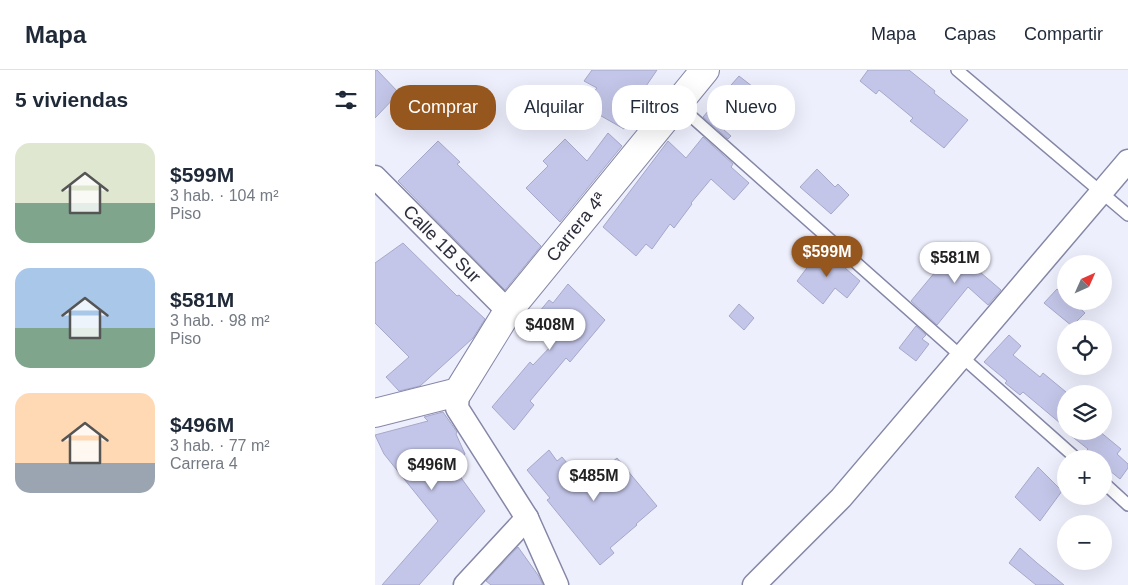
<!DOCTYPE html>
<html lang="es">
<head>
<meta charset="utf-8">
<style>
  :root { --surface:#fff; --page:#f2f2f3; --text:#1f2937; --muted:#747a83; --line:#e0e1e3; --accent:#96571e }
  body { margin:0; font-family:Helvetica,sans-serif; background:var(--page); color:var(--text); height:100vh; display:flex; flex-direction:column; font-size:19px; white-space:nowrap }
  * { box-sizing:border-box; margin:0 }
  p { font-size:16px; color:var(--muted) }
  .icon { flex:none; width:28px; height:28px; fill:none; stroke:currentColor; stroke-width:2; stroke-linecap:round; stroke-linejoin:round }
  .map { position:relative; flex:1; overflow:hidden }
  .sheet { display:flex; flex-direction:column; background:var(--surface); width:375px }
  .sheet>* { flex:none }
  .top-card { position:absolute; left:15px; top:15px; width:475px; height:45px; display:flex; gap:10px }
  .needle { width:32px; rotate:45deg }
  .fabs { position:absolute; left:682px; top:185px; display:grid; gap:10px }
  .fabs a { display:grid; place-items:center; width:55px; height:55px; border-radius:50%; background:var(--surface); box-shadow:0 5px 20px #0002; font-size:25px }
  .price { position:absolute; translate:-50% -42px; padding:0 11px; border-radius:18px; background:#fff; color:#222; font-size:16px; line-height:32px; filter:drop-shadow(0 1px 2px #0008) }
  .price::after { content:''; position:absolute; left:50%; top:30px; width:15px; height:11px; margin-left:-8px; background:inherit; clip-path:polygon(0 0,100% 0,50% 100%) }
  .price.current { background:var(--accent); color:#fff }
  ul { padding:0; list-style:none }
  li { display:flex; align-items:center; gap:15px; height:125px; padding:0 15px }
  li span { display:grid; place-items:center; flex:none; width:140px; height:100px; border-radius:15px; color:#555 }
  li>.icon { margin-inline-start:auto }
  span .icon { width:60px; height:60px; fill:#fffc; stroke-width:1 }
  li b { font-size:21px }
  h2 { display:flex; justify-content:space-between; align-items:center; height:60px; padding:0 15px; font-size:21px }
  .pill { padding:0 18px; border-radius:20px; background:var(--surface); box-shadow:0 5px 20px #0002; font-size:18px; line-height:45px }
  .pill.current { background:var(--accent); color:#fff }
  header { display:flex; align-items:center; gap:30px; box-sizing:border-box; height:70px; padding:0 25px; background:var(--surface); border-bottom:1px solid var(--line) }
  header strong { font-size:24px }
  nav { display:flex; gap:28px; margin-inline-start:auto; font-size:18px }
  main { display:flex; flex:1; min-height:0 }
  .map>svg:first-child { display:block }
</style>
</head>
<body>
<header>
<strong>Mapa</strong>
<nav><a>Mapa</a><a>Capas</a><a>Compartir</a></nav>
</header>
<main>
<section class="sheet">
<h2>5 viviendas<svg class="icon" aria-label="filters" viewBox="0 0 24 24"><path d="M4 7h16M4 17h16"/><circle cx="9" cy="7" r="2"/><circle cx="15" cy="17" r="2"/></svg></h2>
<ul>
<li><span style="background:linear-gradient(#dfe7d0 60%,#7fa58c 0)"><svg class="icon" aria-label="home" viewBox="0 0 24 24"><path d="M3 11l9-7 9 7M6 9v11h12V9"/></svg></span><div><b>$599M</b><p>3 hab. · 104 m²</p><p>Piso</p></div></li>
<li><span style="background:linear-gradient(#a9c7e8 60%,#7fa58c 0)"><svg class="icon" aria-label="home" viewBox="0 0 24 24"><path d="M3 11l9-7 9 7M6 9v11h12V9"/></svg></span><div><b>$581M</b><p>3 hab. · 98 m²</p><p>Piso</p></div></li>
<li><span style="background:linear-gradient(#ffd9b3 70%,#9aa5b1 0)"><svg class="icon" aria-label="home" viewBox="0 0 24 24"><path d="M3 11l9-7 9 7M6 9v11h12V9"/></svg></span><div><b>$496M</b><p>3 hab. · 77 m²</p><p>Carrera 4</p></div></li>
</ul>
</section>
<div class="map">
<svg width="753" height="515" viewBox="0 0 753 515">
  <rect width="100%" height="100%" fill="#eeeffd"/>
  <g fill="#c4c6e9" stroke="#a6a8ca">
    <polygon points="0,0 2,0 24,23 0,48"/>
    <polygon points="217,0 282,0 267,22 276,28 249,59 207,35 222,18 209,11"/>
    <polygon points="493,0 534,0 560,21 559,23 593,50 569,78 535,51 538,48 504,20 501,24 485,11"/>
    <polygon points="364,6 382,20 349,60 356,66 353,69 328,47"/>
    <polygon points="233,63 247,76 185,152 151,118 173,96 168,91 190,69 212,91"/>
    <polygon points="328,67 358,94 356,97 374,113 359,130 336,109 316,133 317,134 299,158 295,154 277,179 271,174 261,186 228,157 293,71 311,88"/>
    <polygon points="63,71 85,92 82,94 166,176 130,220 23,111"/>
    <polygon points="442,99 460,117 463,114 474,125 456,144 425,117"/>
    <polygon points="585,172 612,193 605,202 626,220 613,235 593,217 562,255 536,231"/>
    <polygon points="28,173 82,226 84,225 110,249 98,268 54,308 45,316 24,321 11,307 34,287 0,253 0,193"/>
    <polygon points="447,178 485,211 472,228 460,218 448,234 422,211"/>
    <polygon points="193,214 230,250 195,292 191,288 155,331 159,335 139,360 117,337 155,292 158,295 177,275 155,253 174,230 178,233"/>
    <polygon points="682,219 691,227 691,231 697,231 710,243 697,256 669,233"/>
    <polygon points="364,234 379,248 369,260 354,246"/>
    <polygon points="541,256 551,265 547,269 554,274 541,291 524,278"/>
    <polygon points="634,265 646,276 638,285 665,307 668,303 691,322 691,358 648,322 645,325 630,313 632,311 609,292"/>
    <polygon points="68,342 82,362 81,364 90,384 79,398 110,441 44,515 7,515 63,451 9,384 0,365 53,351 49,347"/>
    <polygon points="690,361 724,361 746,379 742,384 753,394 753,398 745,409 729,396 729,389 720,389 711,381 713,379"/>
    <polygon points="174,380 182,391 187,387 202,405 208,401 215,410 242,388 282,436 261,454 262,455 235,478 239,483 225,495 172,430 175,428 152,400"/>
    <polygon points="663,397 687,421 665,451 640,427"/>
    <polygon points="143,477 163,505 168,515 116,515 111,511"/>
    <polygon points="645,478 662,493 689,515 661,515 634,493"/>
  </g>
  <g fill="none" stroke-linecap="round" stroke-linejoin="round">
    <g stroke="#8587a7" stroke-width="14">
      <g id="service">
        <polyline points="582,0 753,145"/>
        <polyline points="300,36 318,48 702,389"/>
        <polyline points="729,413 753,435"/>
      </g>
    </g>
    <g stroke="#8587a7" stroke-width="25">
      <g id="minor">
        <polyline points="0,107 133,241"/>
        <polyline points="83,322 82,338 152,448 182,515"/>
        <polyline points="90,515 152,448"/>
        <polyline points="379,515 466,428 753,91"/>
      </g>
    </g>
    <g stroke="#8587a7" stroke-width="30">
      <polyline id="tertiary" points="0,343 83,322 133,241 330,0"/>
    </g>
    <use href="#service" stroke="#fff" stroke-width="11"/>
    <use href="#minor" stroke="#fff" stroke-width="22"/>
    <use href="#tertiary" stroke="#fff" stroke-width="28"/>
  </g>
  <g text-anchor="middle" dominant-baseline="central" stroke-width="5" stroke-linejoin="round" paint-order="stroke">
    <g font-size="18" fill="#2c2d3a" stroke="#fdfdfd">
      <text transform="translate(201 157) rotate(-51)">Carrera 4ª</text>
      <text transform="translate(67 174) rotate(45)">Calle 1B Sur</text>
    </g>
  </g>
</svg>
<div class="fabs">
<a><svg class="needle" viewBox="-14 -14 28 28"><path d="M0-13l5 13h-10z" fill="#e53935"/><path d="M0 13l5-13h-10z" fill="#747a83"/></svg></a>
<a><svg class="icon" aria-label="locate" viewBox="0 0 24 24"><circle cx="12" cy="12" r="6"/><path d="M12 2v4M12 18v4M2 12h4M18 12h4"/></svg></a>
<a><svg class="icon" aria-label="layers" viewBox="0 0 24 24"><path d="M12 4l9 5-9 5-9-5zM3 14l9 5 9-5"/></svg></a>
<a>+</a>
<a>−</a>
</div>
<b class="price current" style="left:452px;top:208px">$599M</b>
<b class="price" style="left:580px;top:214px">$581M</b>
<b class="price" style="left:175px;top:281px">$408M</b>
<b class="price" style="left:57px;top:421px">$496M</b>
<b class="price" style="left:219px;top:432px">$485M</b>
<div class="top-card">
<a class="pill current">Comprar</a>
<a class="pill">Alquilar</a>
<a class="pill">Filtros</a>
<a class="pill">Nuevo</a>
</div>
</div>
</main>
</body>
</html>
